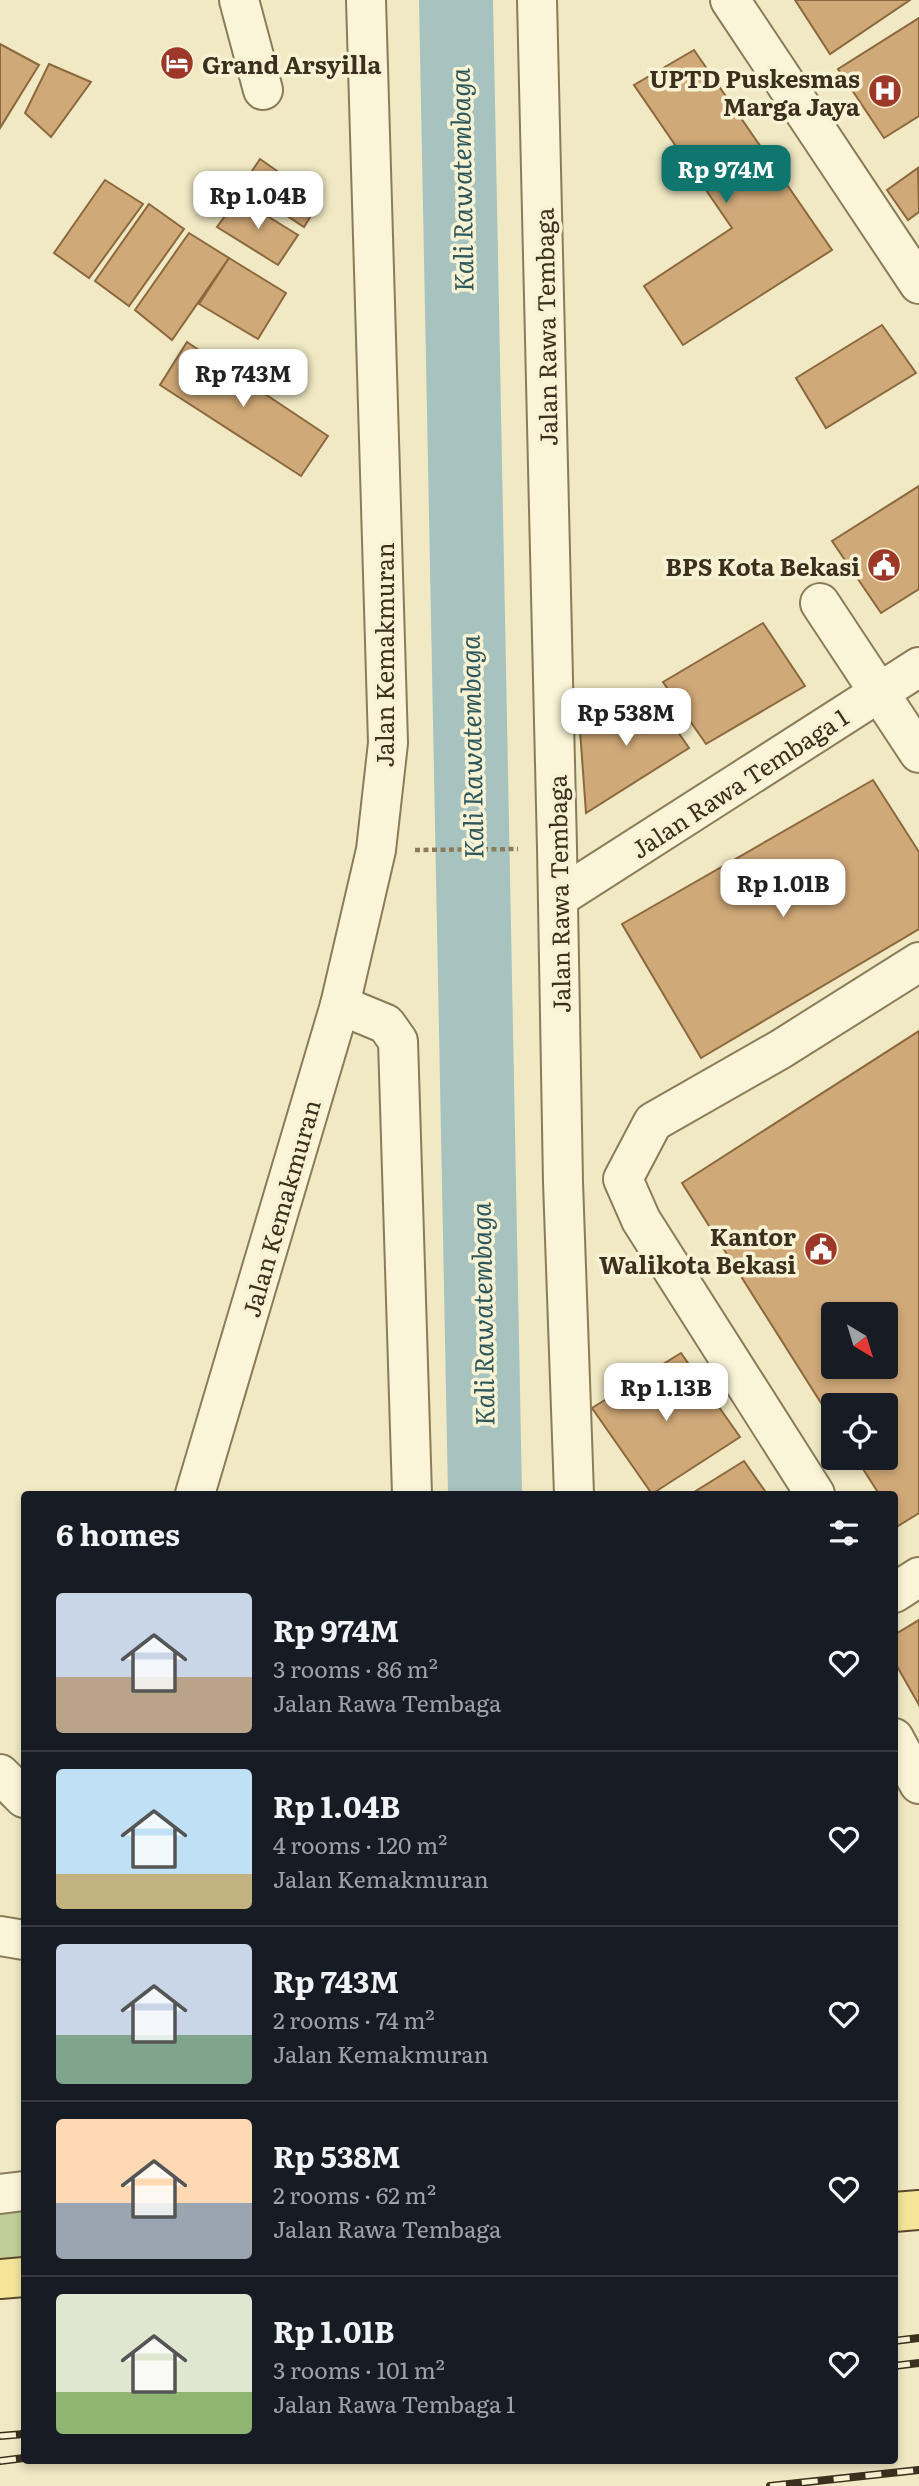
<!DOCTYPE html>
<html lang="en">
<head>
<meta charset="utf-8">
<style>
  :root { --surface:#171b24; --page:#242831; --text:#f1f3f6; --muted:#9ea1a6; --line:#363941; --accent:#0f766e }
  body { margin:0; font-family:Literata,serif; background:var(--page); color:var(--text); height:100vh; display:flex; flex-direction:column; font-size:26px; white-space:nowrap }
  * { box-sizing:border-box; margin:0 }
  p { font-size:23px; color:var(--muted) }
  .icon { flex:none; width:38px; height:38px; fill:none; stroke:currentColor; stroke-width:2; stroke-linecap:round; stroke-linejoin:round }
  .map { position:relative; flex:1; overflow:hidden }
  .panel { position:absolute; left:21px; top:1491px; width:877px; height:973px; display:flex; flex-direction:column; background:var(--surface); border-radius:7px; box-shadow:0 4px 10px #0003 }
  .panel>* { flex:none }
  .needle { width:46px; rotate:142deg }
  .controls { position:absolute; left:821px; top:1302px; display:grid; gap:14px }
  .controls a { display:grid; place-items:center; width:77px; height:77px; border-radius:7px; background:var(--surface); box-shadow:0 4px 10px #0003; font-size:35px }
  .price { position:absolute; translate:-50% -60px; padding:0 16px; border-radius:14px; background:#fff; color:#222; font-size:23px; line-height:46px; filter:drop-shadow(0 2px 4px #0008) }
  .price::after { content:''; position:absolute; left:50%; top:42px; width:21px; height:16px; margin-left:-10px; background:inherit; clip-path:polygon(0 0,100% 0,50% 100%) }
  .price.selected { background:var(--accent); color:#fff }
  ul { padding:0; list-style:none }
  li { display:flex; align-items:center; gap:21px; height:175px; padding:0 35px }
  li+li { border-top:2px solid var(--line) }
  li span { display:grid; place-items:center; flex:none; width:196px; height:140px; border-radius:7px; color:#555 }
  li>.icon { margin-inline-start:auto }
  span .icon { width:84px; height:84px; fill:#fffc; stroke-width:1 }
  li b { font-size:30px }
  h2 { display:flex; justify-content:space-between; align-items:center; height:84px; padding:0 35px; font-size:30px }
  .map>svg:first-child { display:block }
</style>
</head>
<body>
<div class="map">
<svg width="919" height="2486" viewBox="0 0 919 2486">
  <rect width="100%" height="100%" fill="#f0e9c4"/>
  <polygon fill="#c0cf97" points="24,2192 24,2277 0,2279 0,2195"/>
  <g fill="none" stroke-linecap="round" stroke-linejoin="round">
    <polyline stroke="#a6c3bf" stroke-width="74" points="456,0 485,1494"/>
  </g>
  <g fill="#d0a978" stroke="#8c683e" stroke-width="2" fill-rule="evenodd">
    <polygon points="795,0 910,0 830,54"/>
    <polygon points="919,18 919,116 884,138 838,69"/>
    <polygon points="0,44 39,65 0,128"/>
    <polygon points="694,50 832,250 683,345 644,286 732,228 634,85"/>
    <polygon points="49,64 91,82 51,137 25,113"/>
    <polygon points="260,159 320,201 304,227 242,186"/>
    <polygon points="918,168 919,212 908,220 887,190"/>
    <polygon points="105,180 143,204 89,278 54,253"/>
    <polygon points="238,198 298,235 278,265 217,227"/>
    <polygon points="149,204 184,229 129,306 95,281"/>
    <polygon points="189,233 229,258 172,340 135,310"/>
    <polygon points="229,258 286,293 258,339 199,304"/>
    <polygon points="882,325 916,373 826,428 796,378"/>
    <polygon points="187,342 328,436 301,476 160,385"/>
    <polygon points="919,486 919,589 881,613 832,541"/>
    <polygon points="763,623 805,686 706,744 663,682"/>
    <polygon points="648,689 689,748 586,813 580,730"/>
    <polygon points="873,780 919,852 919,929 701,1058 622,924"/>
    <path d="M919 1031V1513L898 1526 894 1519V1494H879L856 1458H886V1405H833V1422L682 1183ZM833 1314H886V1367H833Z"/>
    <polygon points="681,1353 740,1437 652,1494 592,1408"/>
    <polygon points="744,1461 767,1494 691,1494"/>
    <polygon points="919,1620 919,1705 894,1661 894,1635"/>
  </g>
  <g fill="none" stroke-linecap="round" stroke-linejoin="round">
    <g stroke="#8b7b59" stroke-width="42">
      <g id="minor">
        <polyline points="239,0 263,90"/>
        <polyline points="537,0 557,848 563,1182 574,1494"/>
        <polyline points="730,0 919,284"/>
        <polyline points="820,603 919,753"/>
        <polyline points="558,898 919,667"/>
        <polyline points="340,1005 386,1024 398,1041 412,1494"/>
        <polyline points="195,1494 340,1005 376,850 388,743 366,0"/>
        <polyline points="815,1494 641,1220 623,1179 653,1122 781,1049 919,962"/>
        <polyline points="894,1593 919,1577"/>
        <polyline points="894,1738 919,1784"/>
        <polyline points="0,1774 24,1798"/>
        <polyline points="0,1936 24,1940"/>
        <polyline points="0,2194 24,2191"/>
      </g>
    </g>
    <g stroke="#59482e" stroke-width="42">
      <g id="major">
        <polyline points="894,2212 919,2210"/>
        <polyline points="0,2279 24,2277"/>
      </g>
    </g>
    <polyline stroke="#8b7b59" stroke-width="4.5" stroke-dasharray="5 3.5" stroke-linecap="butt" points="415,850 518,849"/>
    <use href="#minor" stroke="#faf5d8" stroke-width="38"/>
    <use href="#major" stroke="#f4e59a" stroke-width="38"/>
    <g stroke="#3b301e" stroke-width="8">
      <g id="rail">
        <polyline points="894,2341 919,2338"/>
        <polyline points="894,2366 919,2363"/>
        <polyline points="0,2436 24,2434"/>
        <polyline points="0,2461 24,2458"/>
        <polyline points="770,2486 919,2470"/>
      </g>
    </g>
    <use href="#rail" stroke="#f7f2d4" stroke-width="5" stroke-dasharray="16" stroke-linecap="butt"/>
  </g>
  <defs>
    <g id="hotel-disc" transform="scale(1.75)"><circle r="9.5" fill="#9d3727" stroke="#f7f2d4"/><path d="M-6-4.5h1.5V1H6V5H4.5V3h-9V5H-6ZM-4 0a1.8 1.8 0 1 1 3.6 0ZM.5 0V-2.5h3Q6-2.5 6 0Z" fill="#fff"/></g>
    <g id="hospital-disc" transform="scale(1.75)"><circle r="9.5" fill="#9d3727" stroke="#f7f2d4"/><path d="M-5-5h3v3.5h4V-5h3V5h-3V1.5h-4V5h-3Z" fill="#fff"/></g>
    <g id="civic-disc" transform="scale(1.75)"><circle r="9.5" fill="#9d3727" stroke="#f7f2d4"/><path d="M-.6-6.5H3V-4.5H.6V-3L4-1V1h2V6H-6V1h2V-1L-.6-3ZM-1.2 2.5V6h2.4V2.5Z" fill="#fff"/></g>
  </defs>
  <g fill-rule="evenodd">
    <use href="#hotel-disc" x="177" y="63"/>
    <use href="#hospital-disc" x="885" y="91"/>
    <use href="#civic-disc" x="884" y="565"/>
    <use href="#civic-disc" x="821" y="1249"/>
  </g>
  <g text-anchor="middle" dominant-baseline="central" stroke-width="7" stroke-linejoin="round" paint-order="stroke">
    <g font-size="24" font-weight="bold" fill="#3b301e" stroke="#f7f2d4" text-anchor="end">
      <text x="202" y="63" text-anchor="start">Grand Arsyilla</text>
      <text x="860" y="77">UPTD Puskesmas<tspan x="860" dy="28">Marga Jaya</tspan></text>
      <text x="860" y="565">BPS Kota Bekasi</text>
      <text x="796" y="1235">Kantor<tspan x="796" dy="28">Walikota Bekasi</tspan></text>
    </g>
    <g font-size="24" fill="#3b301e" stroke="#f7f2d4">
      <text transform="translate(545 327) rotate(-91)">Jalan Rawa Tembaga</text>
      <text transform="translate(383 655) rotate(-90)">Jalan Kemakmuran</text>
      <text transform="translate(739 782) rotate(-33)">Jalan Rawa Tembaga 1</text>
      <text transform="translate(558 894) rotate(-91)">Jalan Rawa Tembaga</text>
      <text transform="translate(280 1208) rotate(-74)">Jalan Kemakmuran</text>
    </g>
    <g font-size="26" font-style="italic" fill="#2d575b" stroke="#f7f2d4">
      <text transform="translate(460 180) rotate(-91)">Kali Rawatembaga</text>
      <text transform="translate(470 747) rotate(-91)">Kali Rawatembaga</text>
      <text transform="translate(481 1314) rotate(-91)">Kali Rawatembaga</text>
    </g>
  </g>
</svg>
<div class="controls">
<a><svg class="needle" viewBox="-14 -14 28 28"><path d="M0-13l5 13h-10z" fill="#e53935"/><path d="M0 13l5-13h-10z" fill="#9ea1a6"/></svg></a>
<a><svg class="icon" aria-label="locate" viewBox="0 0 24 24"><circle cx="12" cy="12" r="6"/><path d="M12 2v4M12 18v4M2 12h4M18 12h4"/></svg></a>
</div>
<b class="price selected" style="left:726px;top:205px">Rp 974M</b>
<b class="price" style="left:258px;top:231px">Rp 1.04B</b>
<b class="price" style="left:243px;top:409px">Rp 743M</b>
<b class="price" style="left:626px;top:748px">Rp 538M</b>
<b class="price" style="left:783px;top:919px">Rp 1.01B</b>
<b class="price" style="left:666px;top:1423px">Rp 1.13B</b>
<section class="panel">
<h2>6 homes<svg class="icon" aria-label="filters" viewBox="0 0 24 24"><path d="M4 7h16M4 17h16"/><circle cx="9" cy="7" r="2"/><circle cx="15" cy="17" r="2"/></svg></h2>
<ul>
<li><span style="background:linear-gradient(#c9d6e8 60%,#b9a48a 0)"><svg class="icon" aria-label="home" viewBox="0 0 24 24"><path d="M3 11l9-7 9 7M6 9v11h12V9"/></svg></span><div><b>Rp 974M</b><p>3 rooms · 86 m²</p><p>Jalan Rawa Tembaga</p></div><svg class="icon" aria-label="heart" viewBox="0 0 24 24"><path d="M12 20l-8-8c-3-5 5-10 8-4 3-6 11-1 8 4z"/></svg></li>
<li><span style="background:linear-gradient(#bfe0f5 75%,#c2b280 0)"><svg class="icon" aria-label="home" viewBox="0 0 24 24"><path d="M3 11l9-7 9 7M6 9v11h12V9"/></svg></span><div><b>Rp 1.04B</b><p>4 rooms · 120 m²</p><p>Jalan Kemakmuran</p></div><svg class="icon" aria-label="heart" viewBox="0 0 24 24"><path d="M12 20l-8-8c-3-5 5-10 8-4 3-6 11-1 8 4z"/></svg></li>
<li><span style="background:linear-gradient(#c9d6e8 65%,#7fa58c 0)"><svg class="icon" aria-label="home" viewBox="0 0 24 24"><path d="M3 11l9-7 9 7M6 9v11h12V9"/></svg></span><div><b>Rp 743M</b><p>2 rooms · 74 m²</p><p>Jalan Kemakmuran</p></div><svg class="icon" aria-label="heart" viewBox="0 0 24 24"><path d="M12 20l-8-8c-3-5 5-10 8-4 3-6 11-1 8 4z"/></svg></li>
<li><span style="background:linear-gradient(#ffd9b3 60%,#9aa5b1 0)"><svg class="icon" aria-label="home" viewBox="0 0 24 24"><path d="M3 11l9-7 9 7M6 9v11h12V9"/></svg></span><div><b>Rp 538M</b><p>2 rooms · 62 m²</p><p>Jalan Rawa Tembaga</p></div><svg class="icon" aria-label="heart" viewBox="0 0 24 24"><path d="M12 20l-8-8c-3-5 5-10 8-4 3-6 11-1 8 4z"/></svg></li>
<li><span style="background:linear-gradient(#dfe7d0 70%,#8fb573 0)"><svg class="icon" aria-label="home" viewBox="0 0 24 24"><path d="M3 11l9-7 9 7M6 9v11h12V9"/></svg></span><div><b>Rp 1.01B</b><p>3 rooms · 101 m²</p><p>Jalan Rawa Tembaga 1</p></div><svg class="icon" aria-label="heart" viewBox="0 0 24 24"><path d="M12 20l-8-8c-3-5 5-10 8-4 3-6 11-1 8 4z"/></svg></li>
</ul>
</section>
</div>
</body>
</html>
